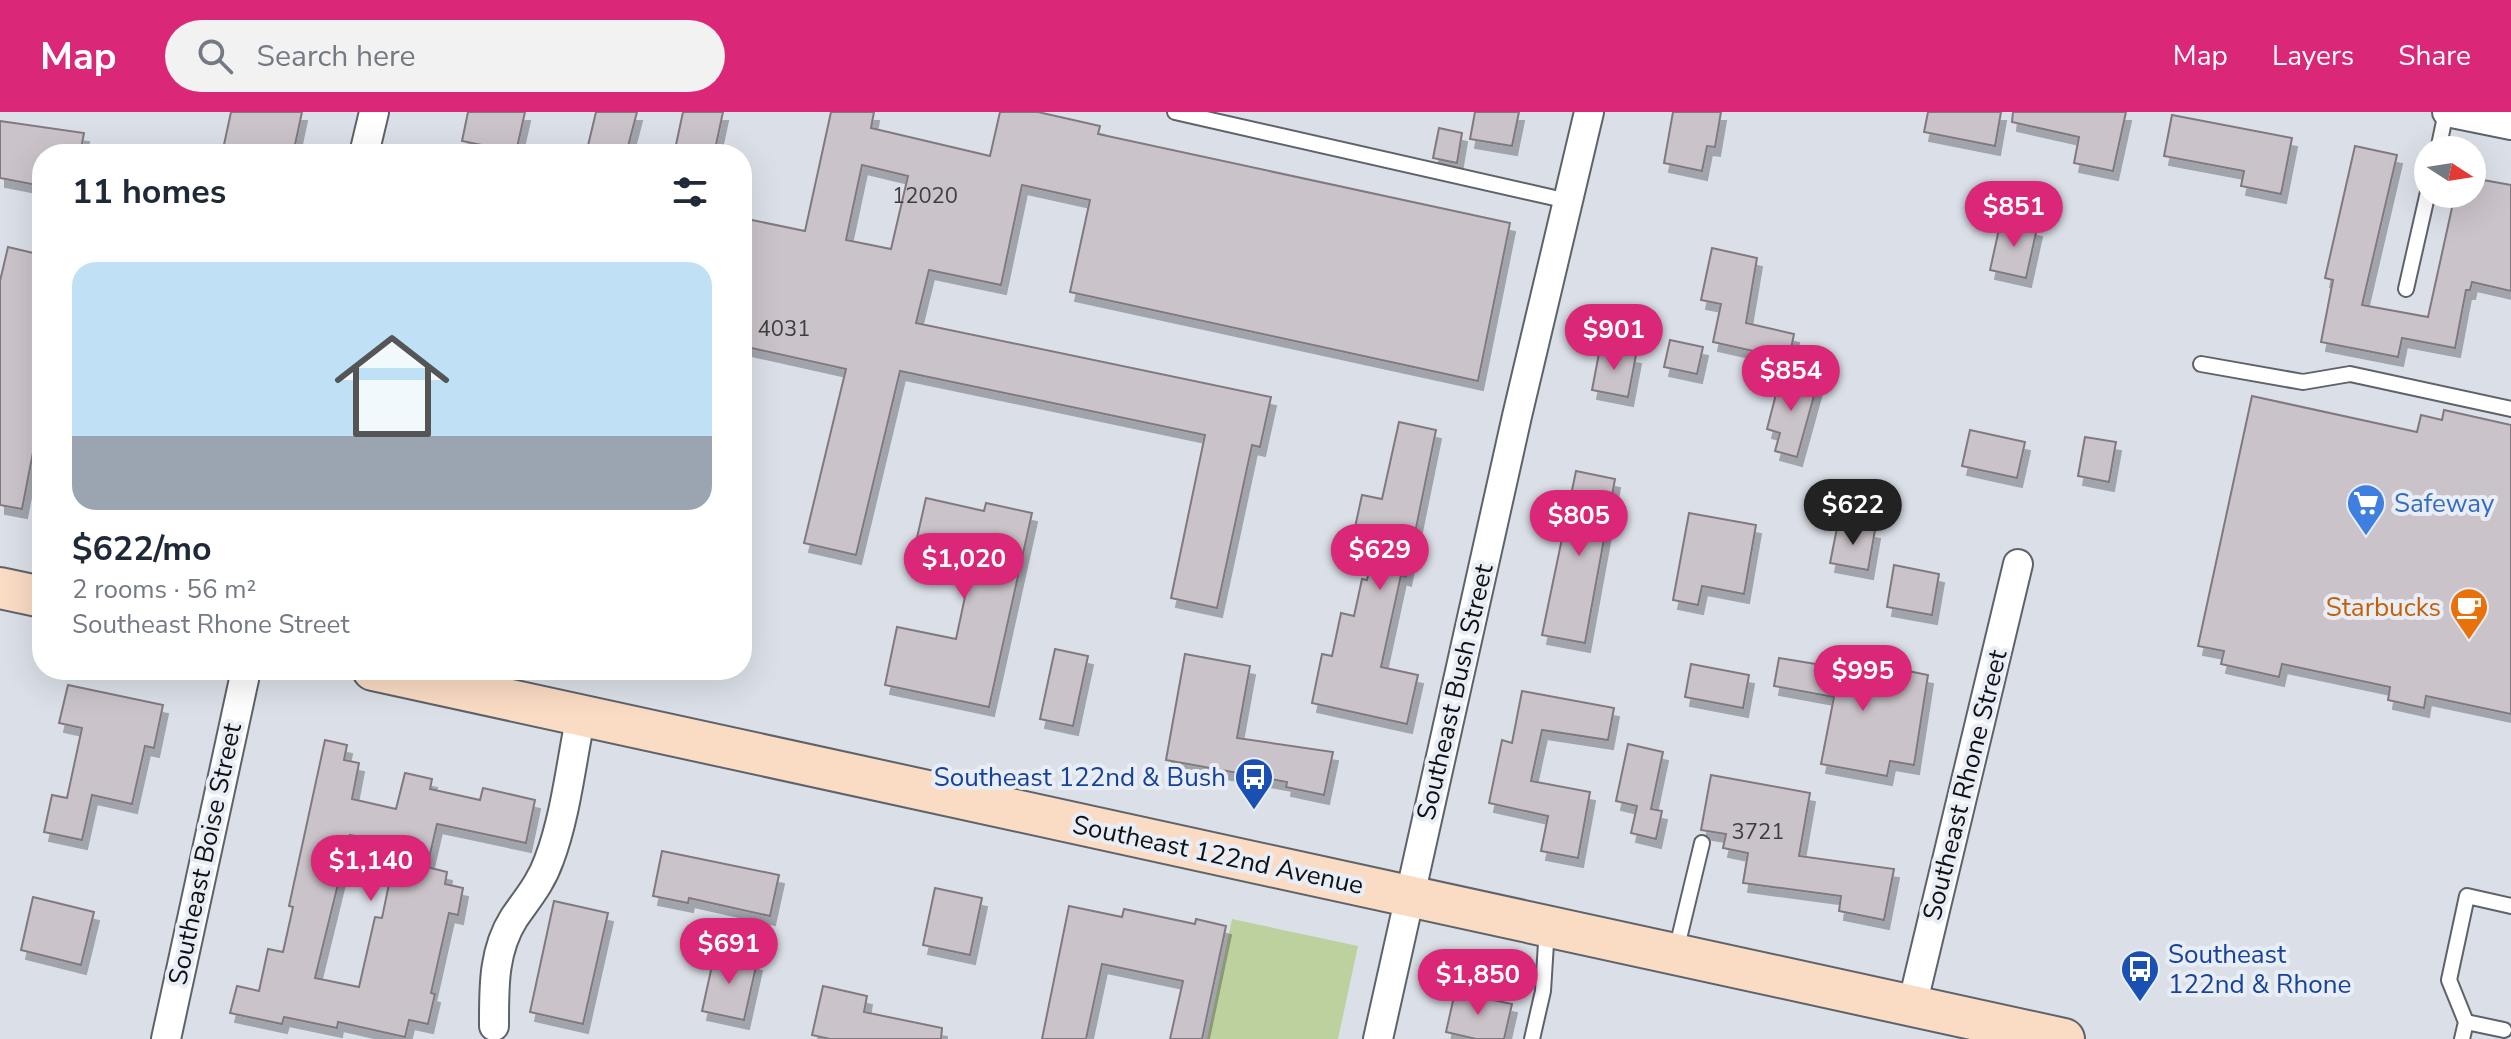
<!DOCTYPE html>
<html lang="en">
<head>
<meta charset="utf-8">
<style>
  :root { --surface:#fff; --page:#f2f2f3; --text:#1f2937; --muted:#747a83; --line:#e0e1e3; --accent:#db2777 }
  body { margin:0; font-family:"Nunito Sans",sans-serif; background:var(--page); color:var(--text); height:100vh; display:flex; flex-direction:column; font-size:30px; white-space:nowrap }
  * { box-sizing:border-box; margin:0 }
  p { font-size:26px; color:var(--muted) }
  .icon { flex:none; width:44px; height:44px; fill:none; stroke:currentColor; stroke-width:2; stroke-linecap:round; stroke-linejoin:round }
  .map { position:relative; flex:1; overflow:hidden }
  .drawer { position:absolute; left:32px; top:32px; width:720px; height:536px; display:flex; flex-direction:column; background:var(--surface); border-radius:32px; box-shadow:0 8px 32px #0002 }
  .drawer>* { flex:none }
  .needle { width:52px; rotate:102deg }
  .tools { position:absolute; left:2414px; top:24px; display:grid; gap:16px }
  .tools a { display:grid; place-items:center; width:72px; height:72px; border-radius:50%; background:var(--surface); box-shadow:0 8px 32px #0002; font-size:40px }
  .price { position:absolute; translate:-50% -68px; padding:0 18px; border-radius:28px; background:var(--accent); color:#fff; font-size:26px; line-height:52px; filter:drop-shadow(0 2px 4px #0008) }
  .price::after { content:''; position:absolute; left:50%; top:48px; width:24px; height:18px; margin-left:-12px; background:inherit; clip-path:polygon(0 0,100% 0,50% 100%) }
  .price.current { background:#222; color:#fff }
  ul { padding:0; list-style:none }
  li { display:grid; align-content:center; gap:16px; height:424px; padding:0 40px }
  li+li { border-top:2px solid var(--line) }
  li span { display:grid; place-items:center; height:248px; border-radius:24px; color:#555 }
  li>.icon { margin-inline-start:auto }
  span .icon { width:144px; height:144px; fill:#fffc; stroke-width:1 }
  li b { font-size:34px }
  h2 { display:flex; justify-content:space-between; align-items:center; height:96px; padding:0 40px; font-size:34px }
  header { display:flex; align-items:center; gap:48px; box-sizing:border-box; height:112px; padding:0 40px; background:var(--accent); color:#fff }
  header strong { font-size:38px }
  nav { display:flex; gap:44px; margin-inline-start:auto; font-size:28px }
  .search { width:560px; height:72px; background:var(--page); display:flex; align-items:center; gap:20px; box-sizing:border-box; padding:0 28px; border-radius:44px; color:var(--muted); font-size:30px }
  .map>svg:first-child { display:block }
</style>
</head>
<body>
<header>
<strong>Map</strong>
<div class="search"><svg class="icon" aria-label="search" viewBox="0 0 24 24"><circle cx="10" cy="10" r="6"/><path d="M15 15l6 6"/></svg>Search here</div>
<nav><a>Map</a><a>Layers</a><a>Share</a></nav>
</header>
<div class="map">
<svg width="2511" height="927" viewBox="0 0 2511 927">
  <defs>
    <filter id="shadow"><feDropShadow dx="5" dy="9" stdDeviation="0" flood-color="#0004"/></filter>
  </defs>
  <rect width="100%" height="100%" fill="#dbe0e8"/>
  <polygon fill="#bdd19e" points="1232,807 1358,834 1338,927 1207,927"/>
  <g fill="#cac3c9" stroke="#807980" stroke-width="2" fill-rule="evenodd" filter="url(#shadow)">
    <polygon points="231,0 302,0 293,42 222,42"/>
    <polygon points="468,0 525,0 516,40 462,29"/>
    <polygon points="596,0 637,0 626,42 586,42"/>
    <polygon points="683,0 723,0 714,42 674,42"/>
    <path d="M831 0H874L871 16 990 44 1000 0H1038L1100 14 1098 22 1510 111 1478 269 1070 180 1090 88 1022 73 1001 173 929 158 916 211 1271 285 1260 335 1252 333 1217 496 1171 486 1205 323 900 259 856 443 804 431 846 257 742 234V106L805 119ZM862 53 908 64 891 137 846 128Z"/>
    <polygon points="1475,0 1519,0 1512,34 1470,27"/>
    <polygon points="1673,0 1721,0 1715,35 1707,34 1702,59 1664,51"/>
    <polygon points="1928,0 2001,0 1995,34 1924,20"/>
    <polygon points="2013,0 2126,0 2113,59 2074,51 2079,25 2012,10"/>
    <polygon points="2172,3 2292,26 2281,82 2241,74 2244,59 2164,44"/>
    <polygon points="0,9 84,21 80,42 42,42 42,74 0,66"/>
    <polygon points="1439,16 1462,21 1457,51 1433,46"/>
    <polygon points="2355,34 2397,43 2362,193 2428,205 2455,82 2472,82 2472,66 2511,73 2511,179 2472,170 2470,178 2466,178 2455,236 2402,226 2398,245 2321,230 2333,168 2325,166"/>
    <polygon points="2001,108 2037,116 2026,166 1990,158"/>
    <polygon points="8,135 42,143 42,331 35,330 22,397 0,393 0,169"/>
    <polygon points="1712,136 1757,146 1746,211 1794,222 1789,247 1713,230 1721,192 1701,188"/>
    <polygon points="1670,228 1703,235 1697,262 1664,255"/>
    <polygon points="1600,236 1636,243 1628,285 1592,278"/>
    <polygon points="1781,263 1817,273 1797,345 1775,339 1780,321 1767,317"/>
    <polygon points="2252,284 2417,320 2421,303 2442,308 2444,298 2511,313 2511,602 2426,584 2424,596 2388,588 2390,575 2282,552 2279,565 2221,552 2224,539 2198,534"/>
    <polygon points="1399,310 1436,318 1406,465 1401,463 1381,555 1418,563 1407,612 1312,591 1322,542 1332,544 1341,501 1354,504 1362,467 1367,468 1376,425 1354,420 1362,383 1382,387"/>
    <polygon points="1970,318 2025,330 2017,366 1962,354"/>
    <polygon points="2085,325 2116,330 2109,370 2078,364"/>
    <polygon points="1576,359 1615,367 1585,531 1542,523"/>
    <polygon points="926,386 984,399 986,391 1032,401 989,595 885,573 897,515 956,527 969,466 911,452"/>
    <polygon points="1689,401 1756,413 1744,482 1702,474 1698,493 1673,488"/>
    <polygon points="1838,411 1875,418 1868,458 1830,451"/>
    <polygon points="1894,453 1939,462 1932,503 1887,495"/>
    <polygon points="1055,537 1088,544 1073,614 1040,607"/>
    <polygon points="1185,542 1250,554 1237,626 1333,640 1324,683 1286,675 1287,670 1166,648"/>
    <polygon points="1779,546 1902,566 1903,558 1928,563 1914,653 1890,649 1887,664 1821,652 1834,585 1774,574"/>
    <polygon points="1691,552 1749,563 1743,596 1685,585"/>
    <polygon points="68,573 163,593 154,636 145,634 132,692 92,683 82,728 44,720 52,683 67,686 82,616 59,611"/>
    <polygon points="1522,579 1614,596 1608,628 1542,618 1531,669 1590,680 1578,746 1541,739 1548,704 1489,691 1502,628 1512,631"/>
    <path d="M325 628 347 633 344 648 359 651 352 687 396 697 405 661 432 667 430 677 480 688 483 676 535 688 526 731 437 712 427 755 447 760 445 772 463 776 458 803 449 801 431 881 435 882 428 912 409 908 405 925 338 910 337 916 284 905 282 912 230 901 237 874 259 879 268 837 283 840 293 795 289 794ZM350 723 397 733 382 806 375 805 359 875 315 866Z"/>
    <polygon points="1628,632 1663,640 1651,697 1662,699 1656,727 1631,721 1637,694 1616,689"/>
    <polygon points="1711,663 1810,681 1799,744 1894,757 1884,808 1839,799 1841,784 1743,771 1748,741 1723,736 1726,722 1701,718"/>
    <polygon points="662,739 779,763 770,804 689,786 688,791 653,784"/>
    <polygon points="935,776 982,786 970,843 923,833"/>
    <polygon points="33,785 94,800 81,853 21,838"/>
    <polygon points="554,789 608,801 583,912 530,900"/>
    <polygon points="1069,794 1122,805 1124,797 1195,812 1196,807 1226,814 1202,927 1170,927 1183,869 1102,852 1086,927 1042,927"/>
    <polygon points="715,840 757,850 744,908 702,899"/>
    <polygon points="823,874 867,884 864,900 942,916 941,927 830,927 812,923"/>
    <polygon points="1455,880 1512,892 1504,927 1476,927 1446,920"/>
  </g>
  <g fill="none" stroke-linecap="round" stroke-linejoin="round">
    <g stroke="#5e6269" stroke-width="18">
      <g id="service">
        <polyline points="1175,0 1568,89"/>
        <polyline points="2438,38 2446,0"/>
        <polyline points="2406,177 2428,80"/>
        <polyline points="2201,252 2303,270 2350,262 2511,297"/>
        <polyline points="1676,839 1702,731"/>
        <polyline points="2466,910 2504,918"/>
        <polyline points="1532,927 1543,879 1547,815"/>
        <polyline points="2462,927 2466,910 2449,868 2467,784 2511,794"/>
      </g>
    </g>
    <g stroke="#5e6269" stroke-width="32">
      <g id="minor">
        <polyline points="2447,0 2511,13"/>
        <polyline points="364,42 374,0"/>
        <polyline points="1912,894 2018,452"/>
        <path d="M494 914C494 876 493 839 514 806 527 787 541 771 549 748 566 703 571 651 581 603"/>
        <polyline points="166,927 246,558"/>
        <polyline points="1378,927 1517,304 1589,0"/>
      </g>
    </g>
    <g stroke="#5e6269" stroke-width="44">
      <g id="secondary">
        <polyline points="0,476 42,485"/>
        <polyline points="373,558 2064,927"/>
      </g>
    </g>
    <use href="#service" stroke="#fff" stroke-width="14"/>
    <use href="#minor" stroke="#fff" stroke-width="28"/>
    <use href="#secondary" stroke="#fadbc4" stroke-width="40"/>
  </g>
  <defs>
    <g id="supermarket-pin" transform="scale(2)"><path d="M0 17L-7.5 6A9.5 9.5 0 1 1 7.5 6Z" fill="#3f7fe0" stroke="#e9edf6"/><path d="M-6-5.5h2.5l.6 2H6L4.5 2H-2.5L-4.4-4H-6ZM-1.5 3.2a1.3 1.3 0 1 0 .1 0ZM3 3.2a1.3 1.3 0 1 0 .1 0Z" fill="#fff"/></g>
    <g id="cafe-pin" transform="scale(2)"><path d="M0 17L-7.5 6A9.5 9.5 0 1 1 7.5 6Z" fill="#e8710a" stroke="#e9edf6"/><path d="M-5.5-4.5H6V0H3Q3 3.5 0 3.5H-2.5Q-5.5 3.5-5.5 0ZM3-3.2v2h1.7v-2ZM-6 4.5H4V6H-6Z" fill="#fff"/></g>
    <g id="bus-pin" transform="scale(2)"><path d="M0 17L-7.5 6A9.5 9.5 0 1 1 7.5 6Z" fill="#1a4fb4" stroke="#e9edf6"/><path d="M-5-6H5V4H4V6H2V4H-2V6H-4V4H-5ZM-3.5-4V0h7V-4ZM-3.5 1.2v1.5H-2V1.2ZM2 1.2v1.5H3.5V1.2Z" fill="#fff"/></g>
  </defs>
  <g fill-rule="evenodd">
    <use href="#supermarket-pin" x="2366" y="391"/>
    <use href="#cafe-pin" x="2469" y="495"/>
    <use href="#bus-pin" x="1254" y="665"/>
    <use href="#bus-pin" x="2140" y="857"/>
  </g>
  <g text-anchor="middle" dominant-baseline="central" stroke-width="8" stroke-linejoin="round" paint-order="stroke">
    <g font-size="22" fill="#3e3e40">
      <text x="925" y="84">12020</text>
      <text x="784" y="217">4031</text>
      <text x="1758" y="720">3721</text>
    </g>
    <g font-size="26" fill="#366cbe" stroke="#e9edf6" text-anchor="start">
      <text x="2394" y="391">Safeway</text>
    </g>
    <g font-size="26" fill="#c56008" stroke="#e9edf6" text-anchor="end">
      <text x="2441" y="495">Starbucks</text>
    </g>
    <g font-size="26" fill="#0f1113" stroke="#e9edf6">
      <text transform="translate(1455 580) rotate(-77)">Southeast Bush Street</text>
      <text transform="translate(1965 673) rotate(-76)">Southeast Rhone Street</text>
      <text transform="translate(205 742) rotate(-78)">Southeast Boise Street</text>
      <text transform="translate(1218 743) rotate(12)">Southeast 122nd Avenue</text>
    </g>
    <g font-size="26" fill="#164399" stroke="#e9edf6" text-anchor="end">
      <text x="1226" y="665">Southeast 122nd &amp; Bush</text>
      <text x="2168" y="842" text-anchor="start">Southeast<tspan x="2168" dy="30">122nd &amp; Rhone</tspan></text>
    </g>
  </g>
</svg>
<div class="tools">
<a><svg class="needle" viewBox="-14 -14 28 28"><path d="M0-13l5 13h-10z" fill="#e53935"/><path d="M0 13l5-13h-10z" fill="#747a83"/></svg></a>
</div>
<b class="price" style="left:2014px;top:137px">$851</b>
<b class="price" style="left:1614px;top:260px">$901</b>
<b class="price" style="left:1791px;top:301px">$854</b>
<b class="price current" style="left:1853px;top:435px">$622</b>
<b class="price" style="left:1579px;top:446px">$805</b>
<b class="price" style="left:1380px;top:480px">$629</b>
<b class="price" style="left:964px;top:489px">$1,020</b>
<b class="price" style="left:1863px;top:601px">$995</b>
<b class="price" style="left:371px;top:791px">$1,140</b>
<b class="price" style="left:729px;top:874px">$691</b>
<b class="price" style="left:1478px;top:905px">$1,850</b>
<section class="drawer">
<h2>11 homes<svg class="icon" aria-label="filters" viewBox="0 0 24 24"><path d="M4 7h16M4 17h16"/><circle cx="9" cy="7" r="2"/><circle cx="15" cy="17" r="2"/></svg></h2>
<ul>
<li><span style="background:linear-gradient(#bfe0f5 70%,#9aa5b1 0)"><svg class="icon" aria-label="home" viewBox="0 0 24 24"><path d="M3 11l9-7 9 7M6 9v11h12V9"/></svg></span><div><b>$622/mo</b><p>2 rooms · 56 m²</p><p>Southeast Rhone Street</p></div></li>
</ul>
</section>
</div>
</body>
</html>
